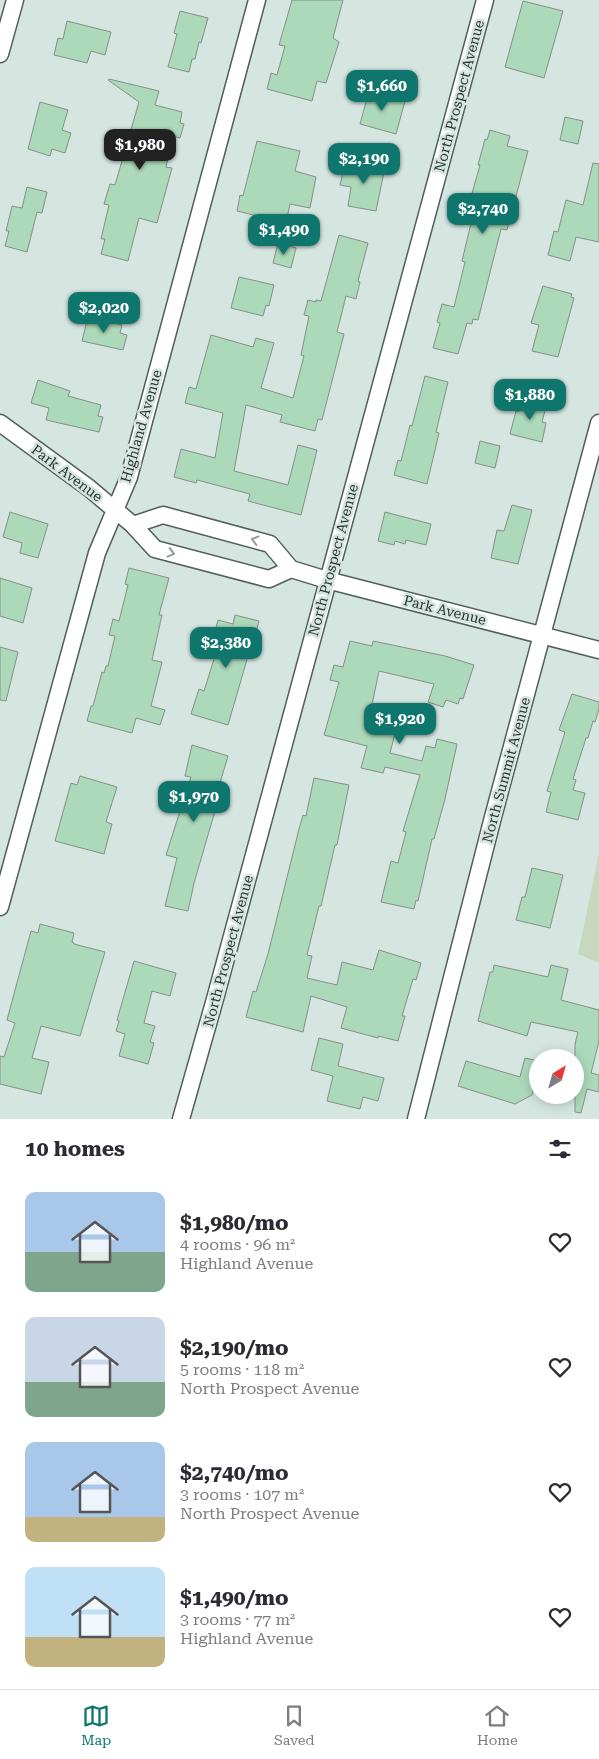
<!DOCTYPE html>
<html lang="en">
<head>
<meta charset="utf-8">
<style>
  :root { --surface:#fff; --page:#f2f2f3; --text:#2b2b33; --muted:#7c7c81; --line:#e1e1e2; --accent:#0f766e }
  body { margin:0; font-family:"Roboto Serif",serif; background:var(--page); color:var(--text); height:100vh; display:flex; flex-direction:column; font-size:19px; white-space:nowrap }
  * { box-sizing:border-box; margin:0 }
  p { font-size:16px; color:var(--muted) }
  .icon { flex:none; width:28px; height:28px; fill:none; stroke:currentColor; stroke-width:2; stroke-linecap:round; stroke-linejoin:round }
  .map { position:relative; height:1119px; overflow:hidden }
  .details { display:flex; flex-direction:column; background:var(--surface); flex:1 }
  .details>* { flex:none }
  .needle { width:32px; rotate:37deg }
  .buttons { position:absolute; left:529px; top:1049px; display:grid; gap:10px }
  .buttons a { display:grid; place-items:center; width:55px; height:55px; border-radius:50%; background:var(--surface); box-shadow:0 2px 12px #0003; font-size:25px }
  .price { position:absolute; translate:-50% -42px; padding:0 11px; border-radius:10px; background:var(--accent); color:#fff; font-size:16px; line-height:32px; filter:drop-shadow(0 1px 2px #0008) }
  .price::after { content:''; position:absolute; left:50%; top:30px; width:15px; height:11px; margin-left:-8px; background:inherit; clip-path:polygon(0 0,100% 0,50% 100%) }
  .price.active { background:#222; color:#fff }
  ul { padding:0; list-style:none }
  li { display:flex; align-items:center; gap:15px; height:125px; padding:0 25px }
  li span { display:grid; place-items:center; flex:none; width:140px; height:100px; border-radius:10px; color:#555 }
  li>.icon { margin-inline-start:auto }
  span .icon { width:60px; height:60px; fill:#fffc; stroke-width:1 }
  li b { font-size:21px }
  h2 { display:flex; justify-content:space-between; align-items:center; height:60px; padding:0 25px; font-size:21px }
  .menu { display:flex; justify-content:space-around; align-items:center; height:70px; border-top:1px solid var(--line); background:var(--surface); font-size:14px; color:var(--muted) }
  .menu a { display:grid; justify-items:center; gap:2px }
  .menu .active { color:var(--accent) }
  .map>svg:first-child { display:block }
</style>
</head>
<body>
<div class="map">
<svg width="599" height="1119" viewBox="0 0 599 1119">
  <rect width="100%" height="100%" fill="#d5e6e1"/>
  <polygon fill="#c7d8be" points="599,853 599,963 578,954"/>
  <g fill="#add9bb" stroke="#849087">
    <polygon points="292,0 343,0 333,38 339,42 326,83 317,81 312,101 267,89 271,73 277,75 285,46 279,45"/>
    <polygon points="523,1 563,11 544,78 505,67"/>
    <polygon points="180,11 208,18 201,43 199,42 195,59 192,59 189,72 168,67 177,34 174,33"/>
    <polygon points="67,21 111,32 105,55 91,51 87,63 54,55 58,38 63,39"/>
    <polygon points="109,79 159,91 155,105 182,112 180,123 184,124 180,138 173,136 166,167 172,168 157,223 139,218 128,261 101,254 105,239 101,239 109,205 104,204 110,184 115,185 139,102 108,80"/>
    <polygon points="369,91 405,101 396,134 360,124"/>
    <polygon points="40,102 68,110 62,130 71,133 65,153 52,149 50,156 28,149"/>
    <polygon points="565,117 583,121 578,144 560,140"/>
    <polygon points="490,130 510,136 507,146 528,151 507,230 501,229 478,320 473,319 472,324 467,323 458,354 433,348 440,323 437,322 442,304 454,307 465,262 462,261 472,219 467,218 473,197 471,197 480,165 478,165 485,139 487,140"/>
    <polygon points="257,141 300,151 295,171 316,177 310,208 290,204 286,223 237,211 240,195 243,196"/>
    <polygon points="358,162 385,167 376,211 348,206 351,187 340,185 344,167 356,170"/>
    <polygon points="593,163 599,164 599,242 576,237 570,261 548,255 554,231 558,232 566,200 583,205"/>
    <polygon points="27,187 47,192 42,213 37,212 27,252 5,246 9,231 6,231 12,206 22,208"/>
    <polygon points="339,235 368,243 358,281 360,282 356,299 346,296 337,332 344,334 322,420 318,419 315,431 280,422 282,415 246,405 234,471 288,485 298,445 317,450 301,515 248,501 250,494 197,480 196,483 174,477 181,449 215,458 223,413 185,403 189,387 196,389 211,335 253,347 256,338 274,343 261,388 293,398 304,356 301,355 309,316 304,315 308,300 316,302 316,300 321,301"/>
    <polygon points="278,243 296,248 291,268 273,263"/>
    <polygon points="239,277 274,285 269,306 266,305 263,316 231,308"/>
    <polygon points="543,286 572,294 571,297 574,298 558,357 532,351 539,325 531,323"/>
    <polygon points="88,316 122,325 120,333 127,335 123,350 82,341"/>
    <polygon points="425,376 448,382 436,432 439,433 427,484 394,475 398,460 401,461 410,425 412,426"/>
    <polygon points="38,380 70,391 68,396 101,405 98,416 103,417 99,432 46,420 49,408 31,403"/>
    <polygon points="530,398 547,403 542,422 546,423 542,442 510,434 516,411 518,412 521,402 528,404"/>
    <polygon points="480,441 500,446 495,468 475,463"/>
    <polygon points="512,505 532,510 518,564 491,558 497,530 504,531"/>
    <polygon points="10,512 48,524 38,558 20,553 22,543 3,537"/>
    <polygon points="385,512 431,524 426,545 406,540 405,544 395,541 394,545 378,541"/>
    <polygon points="129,568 169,578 159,615 162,615 152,660 162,662 151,706 165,710 160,725 136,718 132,733 87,721 91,706 93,706 102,672 104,673 106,666 108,666 115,636 109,635 113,619 119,621 128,585 125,584"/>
    <polygon points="0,578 32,588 23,623 0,616"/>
    <polygon points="235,615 259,621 250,656 248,656 228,725 191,714 199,689 204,691 215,656 213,656 216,647 211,646 218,620 233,624"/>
    <polygon points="350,641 372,646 373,641 445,656 474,665 463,699 460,698 458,704 446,700 443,707 428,702 434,684 379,671 369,719 397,726 390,753 422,761 426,746 435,748 437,739 457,744 445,799 434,839 432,839 418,901 416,900 414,909 381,902 391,861 398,863 406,832 403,831 420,775 385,767 383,773 361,768 367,746 324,735 339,682 330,680 334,665 343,667"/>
    <polygon points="0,647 18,652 6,701 0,700"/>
    <polygon points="572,694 599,702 599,709 595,722 593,721 588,738 586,738 573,779 576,780 573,790 585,793 578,820 546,812 551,792 547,791 565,732 559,730"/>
    <polygon points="192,745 228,756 217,793 220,794 194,883 188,911 165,906 177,858 166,855 191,777 185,776"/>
    <polygon points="80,776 117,787 106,822 112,824 104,854 55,841 71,783 77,785"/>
    <polygon points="314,778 349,785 337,845 335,845 321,906 319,906 307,955 312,956 307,978 337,985 342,962 373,970 379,950 421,963 416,980 413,979 402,1016 405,1016 398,1041 378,1036 378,1038 341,1028 347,1007 311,996 303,1032 246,1017 253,991 256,992 268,954 299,829 303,815 306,816"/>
    <polygon points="532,868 563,875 550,928 516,920 522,897 525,897"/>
    <polygon points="40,924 74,933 72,942 74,943 74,944 105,952 80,1036 41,1026 32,1058 49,1062 41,1094 0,1084 0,1056 4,1057 15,1023 7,1020 31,931 38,933"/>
    <polygon points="134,961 176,973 170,996 152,991 144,1023 155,1026 150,1042 154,1043 148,1064 119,1056 125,1034 116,1031 119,1021 117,1020"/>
    <polygon points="494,965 548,977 551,965 568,969 561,1000 599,1010 599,1041 591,1073 599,1075 599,1092 587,1089 581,1113 575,1112 575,1044 578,1032 531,1022 527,1036 478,1021 490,972 493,972"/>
    <polygon points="319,1038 343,1044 338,1066 384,1078 378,1101 363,1097 360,1109 327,1101 333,1076 311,1070"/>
    <polygon points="525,1058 538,1061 538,1072 532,1095 515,1104 458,1086 466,1061 520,1077"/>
  </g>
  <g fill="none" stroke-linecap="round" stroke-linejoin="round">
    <g stroke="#505f5b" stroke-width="19">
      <g id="street">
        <polyline points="0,54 15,0"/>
        <polyline points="0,423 89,488 133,525 155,549 269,579 291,569"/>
        <polyline points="133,525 163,515 270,544 291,569 327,580 599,650"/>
        <polyline points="0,907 97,553 129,477 257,0"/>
        <polyline points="181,1119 215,999 485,0"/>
        <polyline points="416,1119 493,817 599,423"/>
      </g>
    </g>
    <use href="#street" stroke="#fff" stroke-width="16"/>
  </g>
  <defs><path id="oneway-chevron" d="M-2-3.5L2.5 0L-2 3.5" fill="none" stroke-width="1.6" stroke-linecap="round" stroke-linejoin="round" transform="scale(1.25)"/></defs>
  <g stroke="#949897">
    <use href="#oneway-chevron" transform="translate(255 540) rotate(-165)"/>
    <use href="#oneway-chevron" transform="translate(171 553) rotate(15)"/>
  </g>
  <g text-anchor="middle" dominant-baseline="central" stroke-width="5" stroke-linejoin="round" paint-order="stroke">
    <g font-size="14" fill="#2a312f" stroke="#d5e6e1">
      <text transform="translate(459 96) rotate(-75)">North Prospect Avenue</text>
      <text transform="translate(141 426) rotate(-74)">Highland Avenue</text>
      <text transform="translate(67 473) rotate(37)">Park Avenue</text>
      <text transform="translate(333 560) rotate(-75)">North Prospect Avenue</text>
      <text transform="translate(445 610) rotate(14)">Park Avenue</text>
      <text transform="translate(506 770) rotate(-75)">North Summit Avenue</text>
      <text transform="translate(228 951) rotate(-75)">North Prospect Avenue</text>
    </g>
  </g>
</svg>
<div class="buttons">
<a><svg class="needle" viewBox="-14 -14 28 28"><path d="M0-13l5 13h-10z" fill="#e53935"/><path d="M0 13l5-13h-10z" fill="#7c7c81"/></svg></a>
</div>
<b class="price" style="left:382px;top:112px">$1,660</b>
<b class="price active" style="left:140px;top:171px">$1,980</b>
<b class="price" style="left:364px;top:185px">$2,190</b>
<b class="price" style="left:483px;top:235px">$2,740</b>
<b class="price" style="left:284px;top:256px">$1,490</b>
<b class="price" style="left:104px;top:334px">$2,020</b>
<b class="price" style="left:530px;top:421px">$1,880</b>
<b class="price" style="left:226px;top:669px">$2,380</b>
<b class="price" style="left:400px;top:745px">$1,920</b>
<b class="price" style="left:194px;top:823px">$1,970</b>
</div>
<section class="details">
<h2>10 homes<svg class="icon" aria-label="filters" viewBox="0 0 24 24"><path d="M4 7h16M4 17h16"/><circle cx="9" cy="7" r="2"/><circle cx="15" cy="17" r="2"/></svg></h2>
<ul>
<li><span style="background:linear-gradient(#a9c7e8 60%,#7fa58c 0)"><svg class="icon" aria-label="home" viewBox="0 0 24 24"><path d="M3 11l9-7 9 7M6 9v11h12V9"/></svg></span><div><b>$1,980/mo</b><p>4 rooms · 96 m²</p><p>Highland Avenue</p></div><svg class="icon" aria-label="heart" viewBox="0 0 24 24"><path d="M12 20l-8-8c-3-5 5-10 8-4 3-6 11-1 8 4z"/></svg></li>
<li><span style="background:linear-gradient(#c9d6e8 65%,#7fa58c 0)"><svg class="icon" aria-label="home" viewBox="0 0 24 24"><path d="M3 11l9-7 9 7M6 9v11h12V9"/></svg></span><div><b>$2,190/mo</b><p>5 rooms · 118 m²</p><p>North Prospect Avenue</p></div><svg class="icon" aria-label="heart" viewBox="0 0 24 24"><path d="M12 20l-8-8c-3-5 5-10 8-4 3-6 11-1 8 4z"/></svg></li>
<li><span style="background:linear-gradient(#a9c7e8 75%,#c2b280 0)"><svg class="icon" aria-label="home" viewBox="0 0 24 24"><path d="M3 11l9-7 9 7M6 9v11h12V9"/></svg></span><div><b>$2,740/mo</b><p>3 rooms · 107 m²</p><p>North Prospect Avenue</p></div><svg class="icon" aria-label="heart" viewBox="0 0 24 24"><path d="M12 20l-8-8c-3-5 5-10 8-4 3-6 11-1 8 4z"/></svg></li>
<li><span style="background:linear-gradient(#bfe0f5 70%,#c2b280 0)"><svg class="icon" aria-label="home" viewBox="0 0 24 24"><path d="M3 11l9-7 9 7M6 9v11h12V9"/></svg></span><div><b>$1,490/mo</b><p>3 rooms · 77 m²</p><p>Highland Avenue</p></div><svg class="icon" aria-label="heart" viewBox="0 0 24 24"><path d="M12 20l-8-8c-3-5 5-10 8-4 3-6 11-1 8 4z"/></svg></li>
</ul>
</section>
<nav class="menu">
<a class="active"><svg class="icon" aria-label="map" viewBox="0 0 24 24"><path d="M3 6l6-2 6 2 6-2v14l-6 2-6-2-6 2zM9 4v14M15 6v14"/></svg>Map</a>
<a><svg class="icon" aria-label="saved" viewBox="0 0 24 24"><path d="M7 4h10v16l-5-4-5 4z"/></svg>Saved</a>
<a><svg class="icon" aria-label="home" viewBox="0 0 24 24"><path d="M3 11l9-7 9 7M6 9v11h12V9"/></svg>Home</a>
</nav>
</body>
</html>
